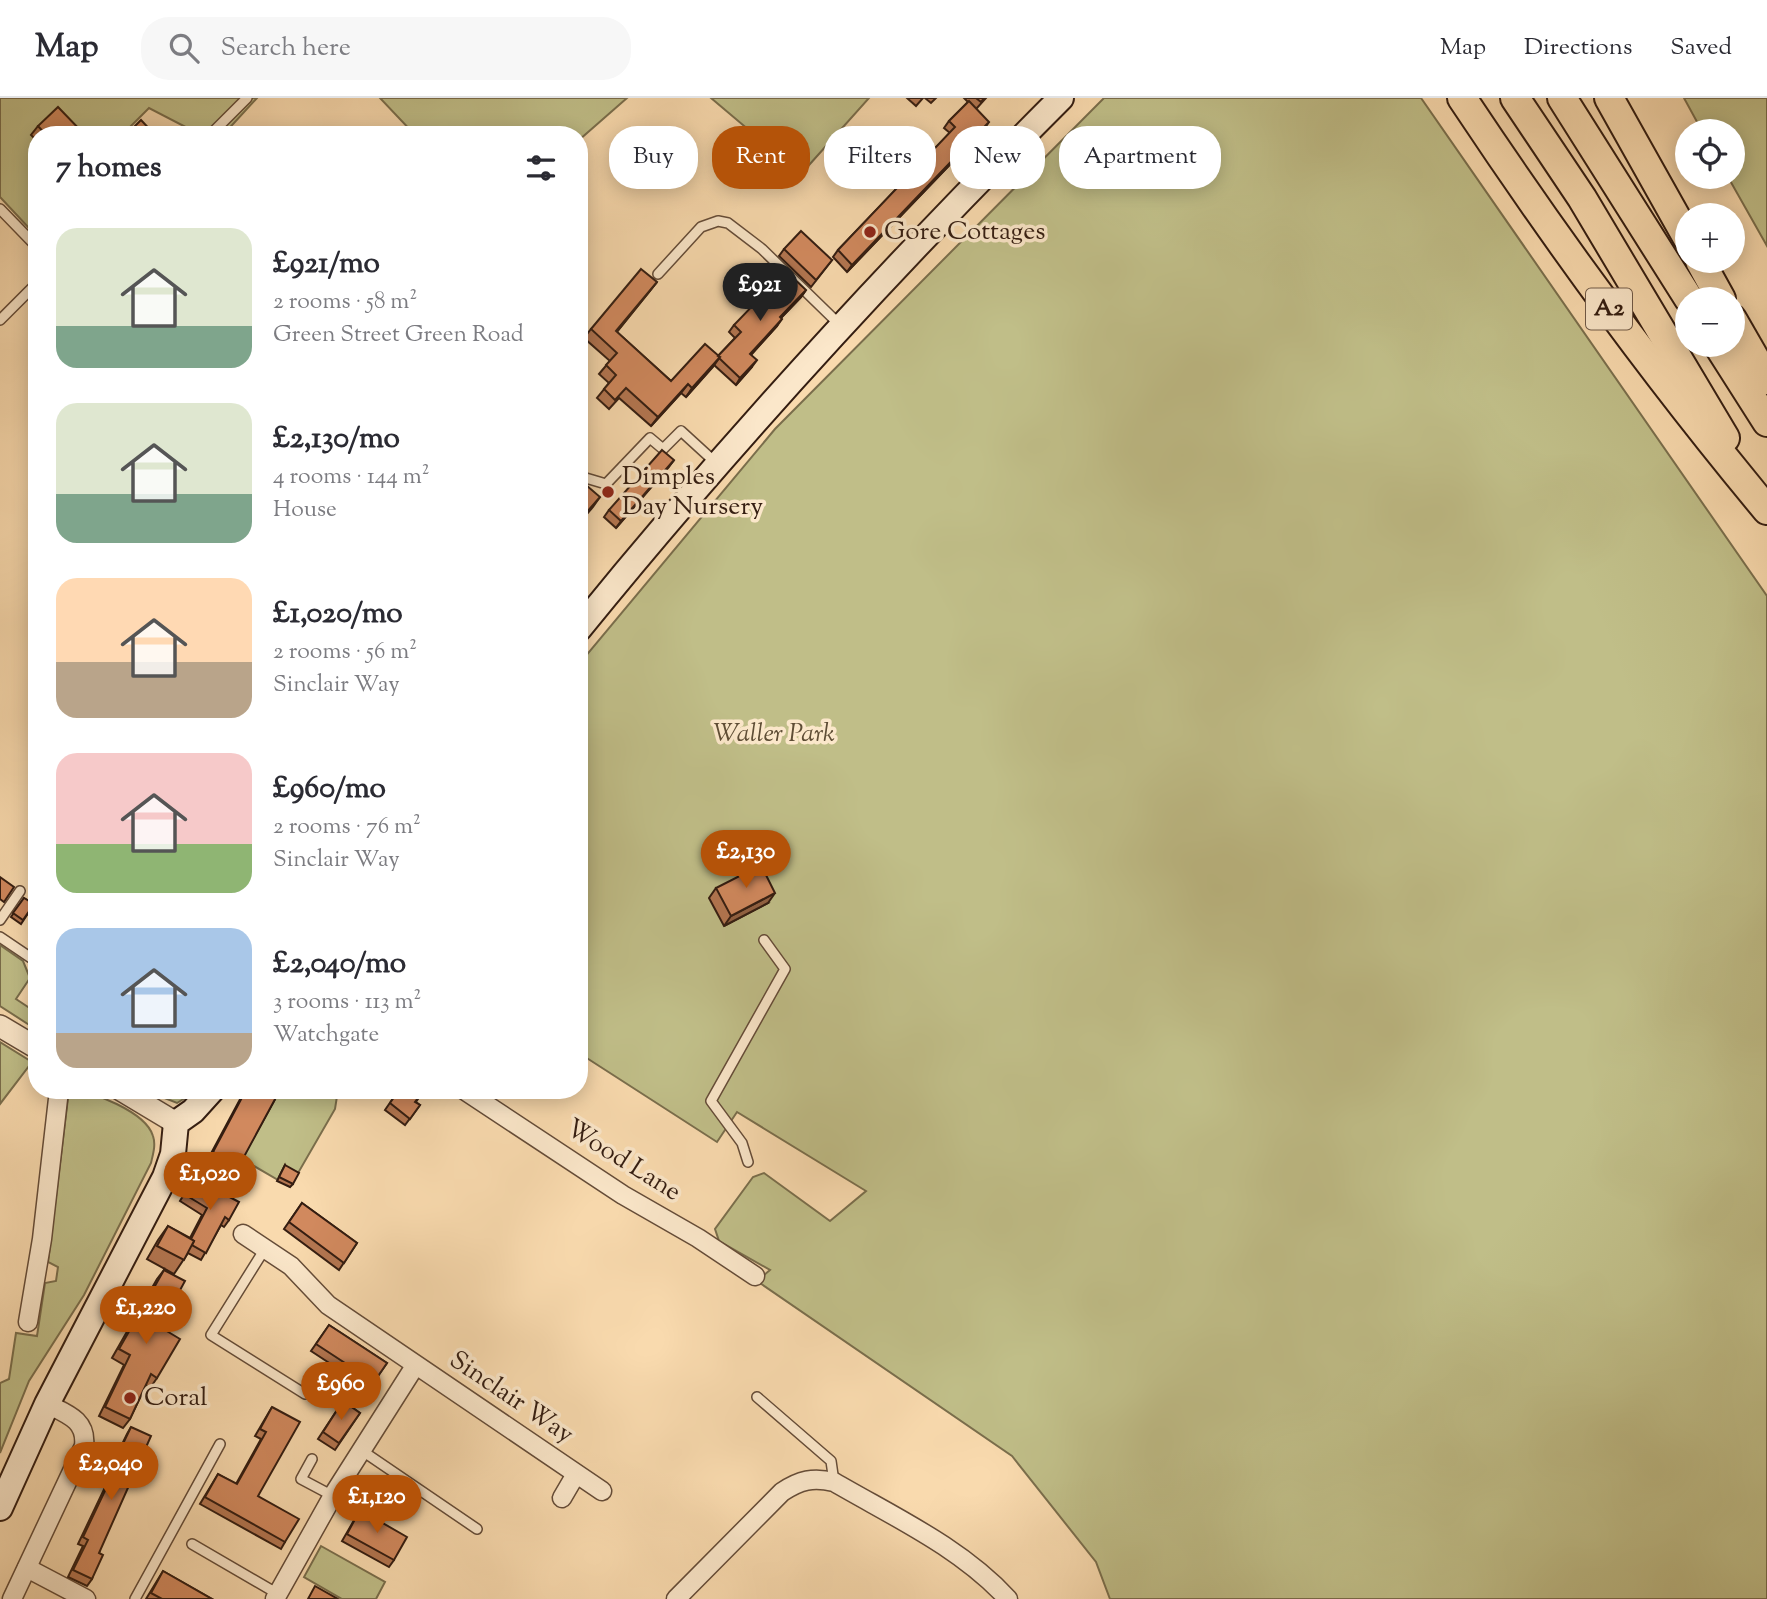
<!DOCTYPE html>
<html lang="en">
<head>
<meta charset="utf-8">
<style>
  :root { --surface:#fff; --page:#f7f7f7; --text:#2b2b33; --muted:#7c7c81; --line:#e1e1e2; --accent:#b45309 }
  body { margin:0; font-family:"Sorts Mill Goudy",serif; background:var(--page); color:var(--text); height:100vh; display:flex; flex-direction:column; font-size:26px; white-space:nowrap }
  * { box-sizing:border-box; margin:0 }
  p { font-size:23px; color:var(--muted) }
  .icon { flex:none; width:38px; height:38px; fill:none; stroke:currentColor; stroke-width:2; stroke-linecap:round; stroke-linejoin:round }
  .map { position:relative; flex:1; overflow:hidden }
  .side { position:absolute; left:28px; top:28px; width:560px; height:973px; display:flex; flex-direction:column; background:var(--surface); border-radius:28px; box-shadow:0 4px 18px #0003 }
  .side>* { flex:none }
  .hud { position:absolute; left:609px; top:28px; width:665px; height:63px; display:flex; gap:14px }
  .tools { position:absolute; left:1675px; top:21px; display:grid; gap:14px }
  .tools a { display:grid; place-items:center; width:70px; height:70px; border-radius:50%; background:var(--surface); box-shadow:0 4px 18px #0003; font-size:35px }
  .price { position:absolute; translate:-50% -60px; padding:0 16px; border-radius:24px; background:var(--accent); color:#fff; font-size:23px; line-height:46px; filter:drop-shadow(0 2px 4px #0008) }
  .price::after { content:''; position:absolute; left:50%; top:42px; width:21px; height:16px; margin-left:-10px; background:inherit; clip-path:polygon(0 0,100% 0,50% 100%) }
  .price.selected { background:#222; color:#fff }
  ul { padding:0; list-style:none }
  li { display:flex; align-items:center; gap:21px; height:175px; padding:0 28px }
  li span { display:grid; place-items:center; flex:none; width:196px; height:140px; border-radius:21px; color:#555 }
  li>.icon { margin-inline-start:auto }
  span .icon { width:84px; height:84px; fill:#fffc; stroke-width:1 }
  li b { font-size:30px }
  h2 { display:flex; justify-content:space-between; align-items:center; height:84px; padding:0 28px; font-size:30px }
  .tag { padding:0 24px; border-radius:28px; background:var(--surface); box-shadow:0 4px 18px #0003; font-size:24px; line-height:63px }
  .tag.selected { background:var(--accent); color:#fff }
  header { display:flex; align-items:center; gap:42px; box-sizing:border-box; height:98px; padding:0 35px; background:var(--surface); border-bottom:2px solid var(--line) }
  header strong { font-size:33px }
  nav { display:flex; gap:38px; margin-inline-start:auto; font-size:24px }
  .search { width:490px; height:63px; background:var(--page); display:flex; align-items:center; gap:18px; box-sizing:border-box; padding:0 24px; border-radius:28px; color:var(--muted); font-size:26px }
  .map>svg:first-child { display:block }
</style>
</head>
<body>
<header>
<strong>Map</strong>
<div class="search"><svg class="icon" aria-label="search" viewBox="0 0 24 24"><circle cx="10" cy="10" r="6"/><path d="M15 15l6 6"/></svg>Search here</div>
<nav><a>Map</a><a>Directions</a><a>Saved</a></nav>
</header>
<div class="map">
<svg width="1767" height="1501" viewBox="0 0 1767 1501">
  <rect width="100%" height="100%" fill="#f9daae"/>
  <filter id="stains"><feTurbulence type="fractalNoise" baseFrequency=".00286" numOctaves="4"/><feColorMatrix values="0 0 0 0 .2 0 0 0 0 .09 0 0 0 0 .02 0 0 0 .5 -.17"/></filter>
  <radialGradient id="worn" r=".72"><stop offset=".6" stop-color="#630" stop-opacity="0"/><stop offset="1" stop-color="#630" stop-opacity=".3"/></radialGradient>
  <g fill="#c0be88" stroke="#7a6e4c" stroke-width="2">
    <polygon points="0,0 257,0 223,37 201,37 149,10 122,37 69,37 52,18 32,37 37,43 37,121 28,129 0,99"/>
    <polygon points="380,0 627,0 579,42 579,37 415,37"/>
    <polygon points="711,0 869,0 801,76"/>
    <polygon points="1104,0 1421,0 1767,498 1767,1501 1110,1501 1096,1464 1012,1358 757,1183 770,1172 719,1143 715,1131 753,1079 764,1075 830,1123 866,1093 737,1014 717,1044 579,955 579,566 775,331"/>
    <polygon points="1684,0 1767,0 1767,148 1728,79 1732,79 1732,33 1702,33"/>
    <polygon points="0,847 23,863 30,880 16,901 37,915 37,932 0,908"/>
    <polygon points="0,944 32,964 0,1006"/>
    <path d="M69 992C91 992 146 1014 153 1038 156 1047 153 1056 151 1065L84 1197 29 1283 0 1355V1285L9 1281 16 1235 37 1238 45 1185 56 1183 58 1169 48 1164Z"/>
    <polygon points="161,992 198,992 177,1005 162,999"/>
    <polygon points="280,992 338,992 335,1011 290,1089 242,1061"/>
    <polygon points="321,1448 385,1484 376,1501 342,1501 304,1479"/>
  </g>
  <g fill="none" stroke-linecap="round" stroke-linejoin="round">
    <g stroke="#654c38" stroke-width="12">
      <g id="service">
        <polyline points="210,37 247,0"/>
        <polyline points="0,111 37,149"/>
        <polyline points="658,176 701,129 718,123 728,125 762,151 840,227"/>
        <polyline points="0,222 37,185"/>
        <polyline points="579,378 606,386 650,340 663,351 681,333 716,365"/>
        <polyline points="0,822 20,793"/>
        <polyline points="0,839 37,864"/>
        <polyline points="748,1064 742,1045 711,1003 785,871 764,842"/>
        <polyline points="266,1149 211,1237 305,1296"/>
        <polyline points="757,1299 831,1363 834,1384"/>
        <polyline points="361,1352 477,1431"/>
        <polyline points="312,1361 301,1381 333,1398"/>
        <polyline points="192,1446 278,1496"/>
        <polyline points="135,1501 220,1346"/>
      </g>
    </g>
    <g stroke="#654c38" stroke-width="21">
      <g id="minor">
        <polyline points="464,992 623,1097 698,1140 755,1178"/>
        <polyline points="243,1136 291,1168 328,1207 602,1393"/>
        <polyline points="28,1224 42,1141 59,992"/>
        <polyline points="562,1400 576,1376"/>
        <polyline points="27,1470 86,1501"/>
        <path d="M12 1501 84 1348C87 1322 67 1316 47 1306"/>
        <polyline points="275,1501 335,1394 415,1268"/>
        <path d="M676 1501 782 1394C800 1382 813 1379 834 1384 894 1419 960 1449 1008 1501"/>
      </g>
    </g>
    <g stroke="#654c38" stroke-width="24">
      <g id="tertiary">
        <polyline points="0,928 37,950"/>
        <polyline points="121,992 176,1025"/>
      </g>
    </g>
    <g stroke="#341d11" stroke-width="28">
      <g id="secondary">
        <path d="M579 531C730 345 892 169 1061 0"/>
        <polyline points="0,1410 47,1306 165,1079 173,1056 176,1025 193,1013 212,992"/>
      </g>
    </g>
    <g stroke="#341d11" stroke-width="32">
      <g id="trunk">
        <path d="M1462 0C1557 143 1657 280 1767 412"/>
        <polyline points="1515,0 1582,100 1725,340"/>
        <polyline points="1562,0 1689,201"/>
        <polyline points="1609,0 1687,139"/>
        <polyline points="1700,163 1721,201"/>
        <polyline points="1732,221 1767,282"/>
        <polyline points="1718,247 1767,324"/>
      </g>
    </g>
    <use href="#service" stroke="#fbe7ca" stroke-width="9"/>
    <use href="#minor" stroke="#fbe7ca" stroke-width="18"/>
    <use href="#tertiary" stroke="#fbe7ca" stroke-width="21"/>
    <use href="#secondary" stroke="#fbe7ca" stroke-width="24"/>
    <use href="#trunk" stroke="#f9daae" stroke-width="28"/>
  </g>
  <g fill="#b47651" stroke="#341d11" stroke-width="2">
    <polygon points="907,0 923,0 916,8"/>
    <polygon points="925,0 936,0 931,5"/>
    <polygon points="964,0 986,0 976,11 984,31 847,174 833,159 838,152 950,35 944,30 949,23 968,4"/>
    <polygon points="38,28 85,37 37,37 37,43 31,37"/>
    <polygon points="784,151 832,162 811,189 779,158"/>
    <polygon points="657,184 617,234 671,283 718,258 735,240 729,234 734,227 806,192 801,199 781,220 777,228 751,257 752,269 736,287 714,267 686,299 681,295 651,328 619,300 609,311 597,300 609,285 599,276 610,263 584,240 591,231"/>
    <polygon points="674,362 616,430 604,419 609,412"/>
    <polygon points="716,790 768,805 724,828 709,800"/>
    <polygon points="24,800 34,806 21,826 11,819"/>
    <polygon points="245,992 280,992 234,1075 208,1061"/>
    <polygon points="389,992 424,992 416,1004 420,1007 405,1027 385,1012 396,996"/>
    <polygon points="285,1067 293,1086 290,1089 277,1083"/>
    <polygon points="194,1080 229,1122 224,1129 221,1127 201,1162 188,1155 174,1176 147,1161 158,1142 168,1128 190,1140 202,1117 180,1103"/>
    <polygon points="302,1105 357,1145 339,1172 284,1131"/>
    <polygon points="164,1172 157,1280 150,1290 146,1287 130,1321 123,1330 99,1318 124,1267 112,1260 157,1181"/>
    <polygon points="329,1227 387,1265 369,1291 311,1253"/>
    <polygon points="343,1303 360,1315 335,1352 318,1341"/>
    <polygon points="272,1309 258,1398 285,1444 281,1451 200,1406 218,1376 236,1386 261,1341 255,1338"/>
    <polygon points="131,1329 99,1455 92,1481 87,1488 68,1479 83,1448 78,1446 118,1362 115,1361 127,1336"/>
    <polygon points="360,1412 394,1462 389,1469 342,1443"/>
    <polygon points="163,1473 212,1501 146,1501"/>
  </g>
  <g fill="#926042" stroke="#341d11" stroke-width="2">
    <polygon points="989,24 984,31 847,174 852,167"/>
    <polygon points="657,184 650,193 610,242 616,233"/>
    <polygon points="806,192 801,199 775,226 780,219"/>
    <polygon points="782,221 777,228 745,263 750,256"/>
    <polygon points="720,259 713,269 686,299 692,290"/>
    <polygon points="757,262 752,269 736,287 740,280"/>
    <polygon points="688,286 681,295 651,328 658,319"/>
    <polygon points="674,362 669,369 616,430 621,423"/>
    <polygon points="600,399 593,409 579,425 579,423"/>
    <polygon points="775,795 768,805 724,828 731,818"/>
  </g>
  <g fill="#d1895e" stroke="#341d11" stroke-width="2">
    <polygon points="976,0 984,0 981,4"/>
    <polygon points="969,3 989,24 852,167 838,152 955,29 949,23"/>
    <polygon points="58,9 85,37 46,37 38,28"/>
    <polygon points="141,22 155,37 126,37"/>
    <polygon points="801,133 832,162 816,182 784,151"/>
    <polygon points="641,171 657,184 616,233 671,283 705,246 720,259 692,290 688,286 658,319 626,290 615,302 604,291 616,277 606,267 617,255 591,231"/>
    <polygon points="786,173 806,192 780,219 782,221 750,256 757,262 740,280 719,260 720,259 718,258 741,234 734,227"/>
    <polygon points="662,352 674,362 621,423 609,412"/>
    <polygon points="579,381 600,399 579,423"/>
    <polygon points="761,767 775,795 731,818 716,790"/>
    <polygon points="0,779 14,789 4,804 0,801"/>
    <polygon points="24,800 34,806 23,822 13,815"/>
    <polygon points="246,992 280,992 239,1068 213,1054"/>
    <polygon points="399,992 424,992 415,1004 420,1007 410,1021 390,1005"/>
    <polygon points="285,1067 299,1075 293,1086 279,1079"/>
    <polygon points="194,1080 239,1104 229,1122 225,1119 206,1155 192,1147 194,1143 191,1141 207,1110 184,1096"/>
    <polygon points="302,1105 357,1145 344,1165 289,1124"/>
    <polygon points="168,1128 194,1143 184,1162 157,1148"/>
    <polygon points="164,1172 185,1183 160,1229 180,1241 157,1280 151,1276 130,1321 105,1309 130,1257 119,1251"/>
    <polygon points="329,1227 387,1265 374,1284 316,1246"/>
    <polygon points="343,1303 360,1315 339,1345 323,1334"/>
    <polygon points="272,1309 300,1324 258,1398 299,1421 285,1444 205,1399 218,1376 237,1386 266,1334 260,1331"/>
    <polygon points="131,1329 151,1338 99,1455 103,1457 92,1481 73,1472 88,1442 83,1439 123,1355 119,1354"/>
    <polygon points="360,1412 407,1439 394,1462 347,1436"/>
    <polygon points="163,1473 212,1501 162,1501 151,1495"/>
    <polygon points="315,1488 338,1501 308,1501"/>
  </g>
  <g fill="#8f2418" stroke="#fbe7ca" stroke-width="2.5">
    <circle cx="870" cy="134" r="7"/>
    <circle cx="608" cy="394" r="7"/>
    <circle cx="130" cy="1300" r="7"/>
  </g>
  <g text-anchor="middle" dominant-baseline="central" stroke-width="7" stroke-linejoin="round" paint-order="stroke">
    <rect fill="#fbe7ca" stroke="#705a48" stroke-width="2" x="1586" y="190.5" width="46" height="41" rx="5"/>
    <g font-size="24" font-weight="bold" fill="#341d11">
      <text x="1609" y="211">A2</text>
    </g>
    <g font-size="26" fill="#341d11" stroke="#fbe7ca" text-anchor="start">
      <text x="884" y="134">Gore Cottages</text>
      <text x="622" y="379">Dimples<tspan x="622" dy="30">Day Nursery</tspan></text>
      <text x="144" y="1300">Coral</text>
    </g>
    <g font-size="26" font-style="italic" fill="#5e4d35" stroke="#fbe7ca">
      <text x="774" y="636">Waller Park</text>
    </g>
    <g font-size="26" fill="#341d11" stroke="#fbe7ca">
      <text transform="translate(623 1063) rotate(32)">Wood Lane</text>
      <text transform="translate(511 1300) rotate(34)">Sinclair Way</text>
    </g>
  </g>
  <rect width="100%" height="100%" filter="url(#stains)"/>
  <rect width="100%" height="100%" fill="url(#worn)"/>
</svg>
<div class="tools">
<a><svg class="icon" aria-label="locate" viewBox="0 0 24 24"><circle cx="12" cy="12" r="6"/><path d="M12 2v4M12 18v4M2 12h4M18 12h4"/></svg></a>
<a>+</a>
<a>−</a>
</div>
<b class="price selected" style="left:760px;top:225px">£921</b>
<b class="price" style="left:746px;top:792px">£2,130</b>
<b class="price" style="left:210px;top:1114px">£1,020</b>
<b class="price" style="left:146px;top:1248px">£1,220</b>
<b class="price" style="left:341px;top:1324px">£960</b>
<b class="price" style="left:111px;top:1404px">£2,040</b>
<b class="price" style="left:377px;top:1437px">£1,120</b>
<div class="hud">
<a class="tag">Buy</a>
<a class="tag selected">Rent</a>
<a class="tag">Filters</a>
<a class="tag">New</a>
<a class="tag">Apartment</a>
</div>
<section class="side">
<h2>7 homes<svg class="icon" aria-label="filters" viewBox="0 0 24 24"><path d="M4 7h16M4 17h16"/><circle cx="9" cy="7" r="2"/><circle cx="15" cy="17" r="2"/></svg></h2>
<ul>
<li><span style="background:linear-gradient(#dfe7d0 70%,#7fa58c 0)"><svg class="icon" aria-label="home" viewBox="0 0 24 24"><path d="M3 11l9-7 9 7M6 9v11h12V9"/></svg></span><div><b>£921/mo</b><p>2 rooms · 58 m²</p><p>Green Street Green Road</p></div></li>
<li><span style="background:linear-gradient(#dfe7d0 65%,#7fa58c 0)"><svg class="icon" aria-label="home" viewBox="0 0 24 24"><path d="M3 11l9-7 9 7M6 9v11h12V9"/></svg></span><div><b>£2,130/mo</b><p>4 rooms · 144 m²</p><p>House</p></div></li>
<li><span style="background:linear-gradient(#ffd9b3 60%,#b9a48a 0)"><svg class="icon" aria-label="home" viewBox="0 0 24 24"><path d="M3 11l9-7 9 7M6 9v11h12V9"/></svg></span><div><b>£1,020/mo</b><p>2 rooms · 56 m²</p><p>Sinclair Way</p></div></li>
<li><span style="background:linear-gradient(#f6c9c9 65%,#8fb573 0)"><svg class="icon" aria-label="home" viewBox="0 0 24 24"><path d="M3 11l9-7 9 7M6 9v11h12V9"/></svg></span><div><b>£960/mo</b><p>2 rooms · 76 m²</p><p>Sinclair Way</p></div></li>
<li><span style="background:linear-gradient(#a9c7e8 75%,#b9a48a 0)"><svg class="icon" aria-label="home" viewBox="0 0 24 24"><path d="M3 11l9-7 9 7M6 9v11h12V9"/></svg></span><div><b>£2,040/mo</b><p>3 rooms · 113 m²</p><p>Watchgate</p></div></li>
</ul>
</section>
</div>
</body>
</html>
